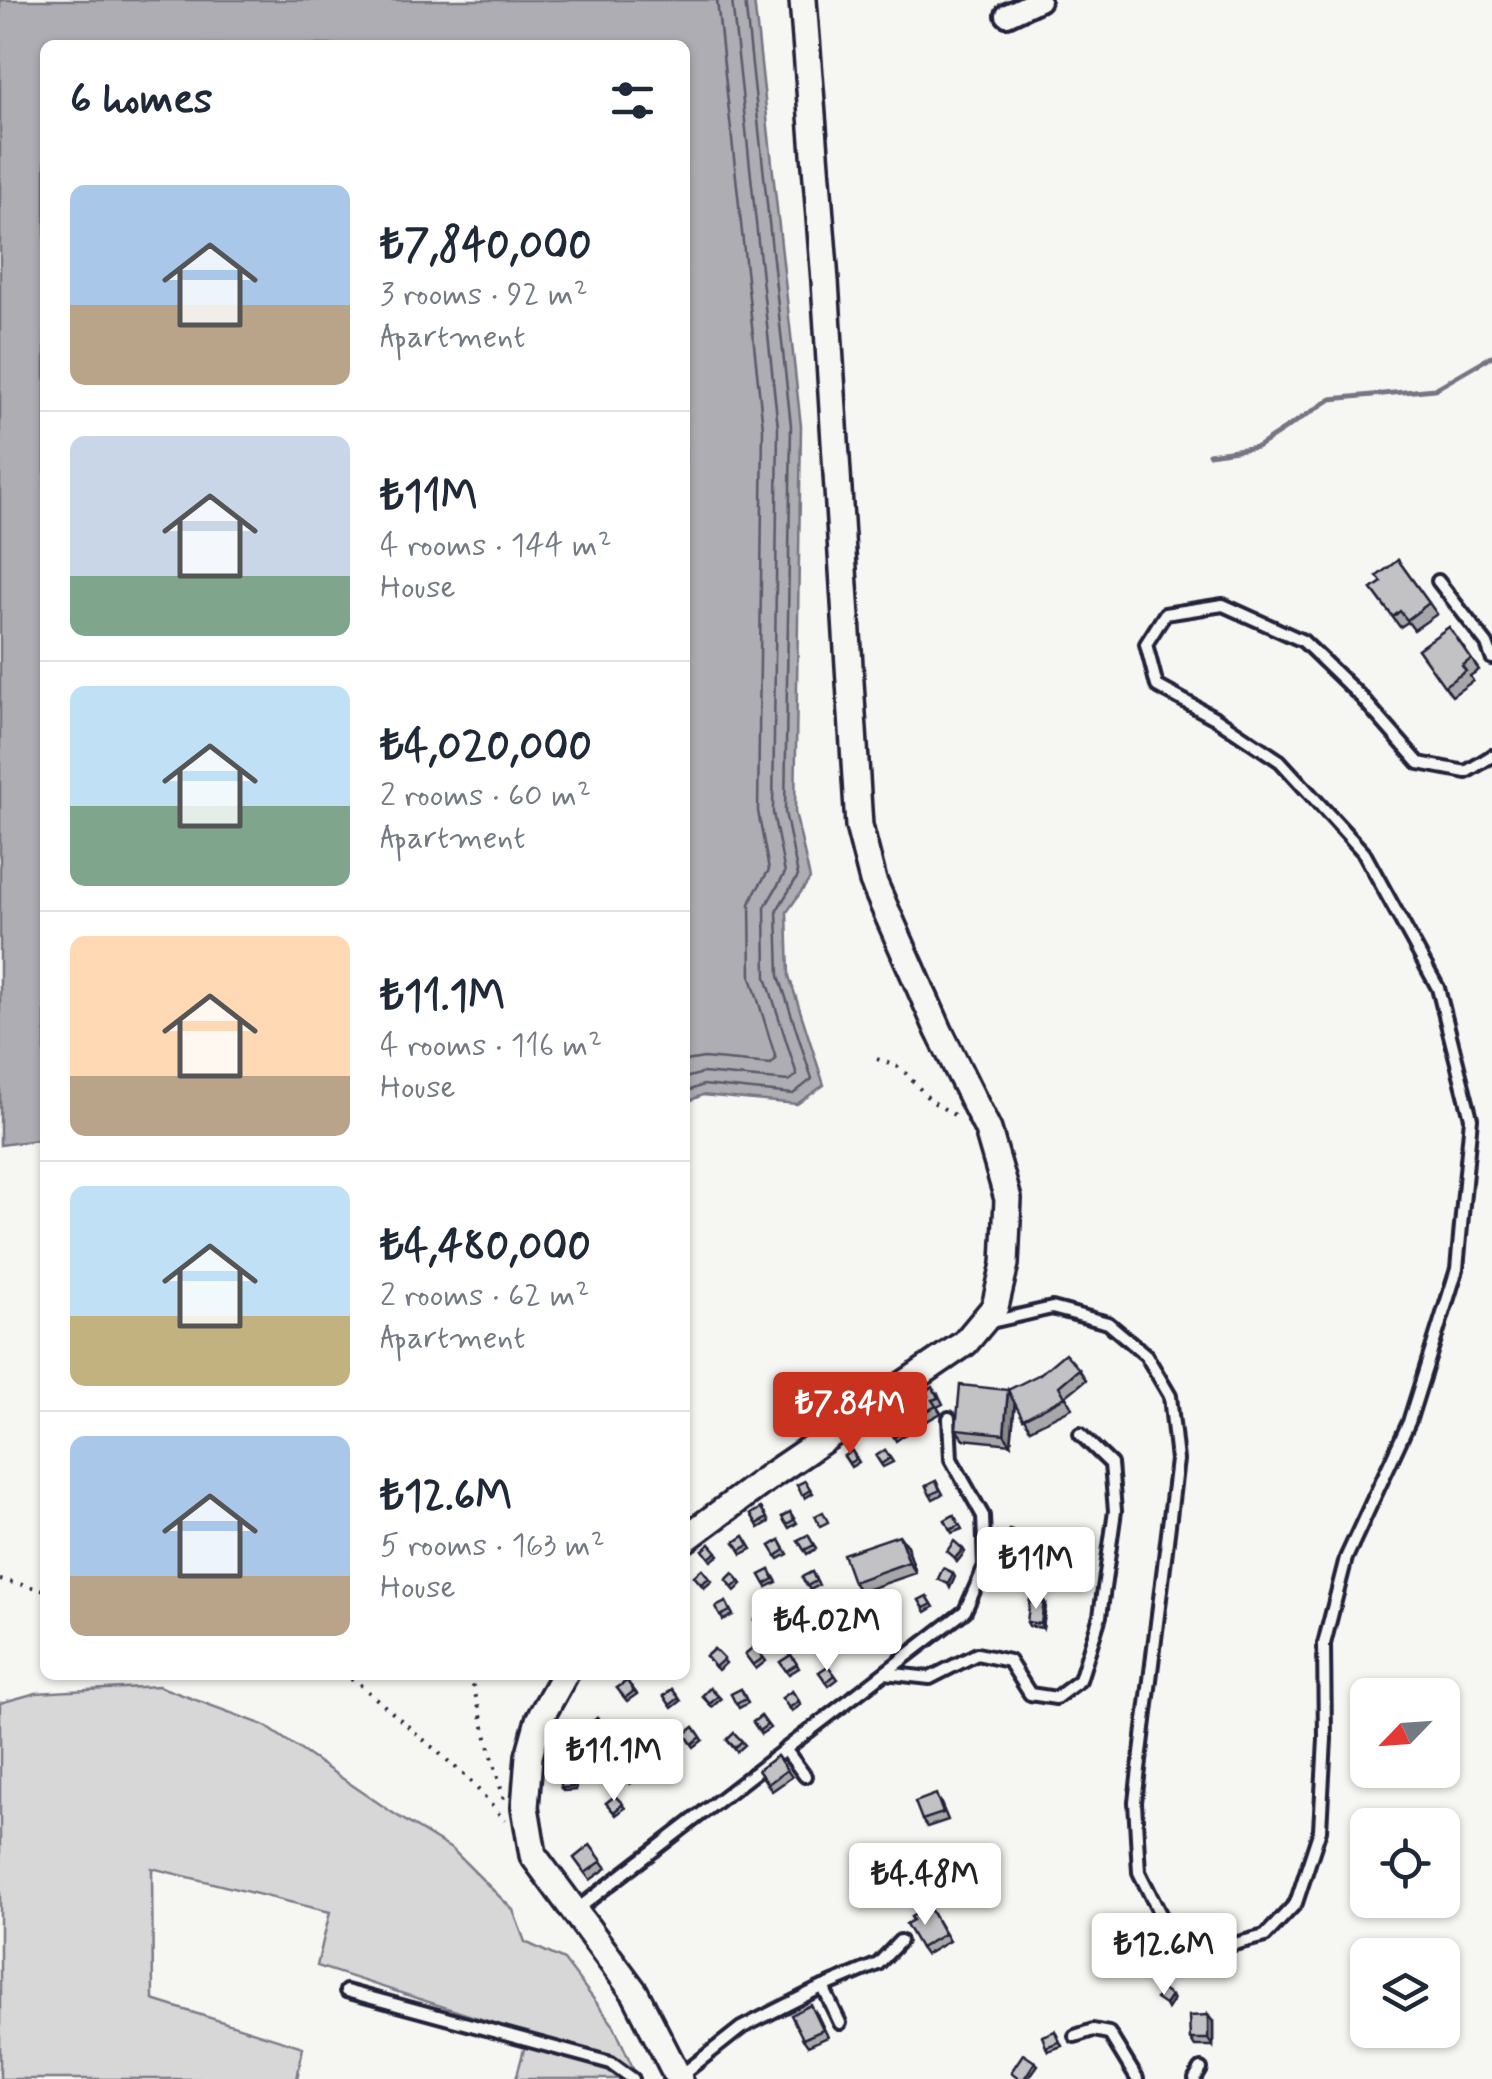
<!DOCTYPE html>
<html lang="en">
<head>
<meta charset="utf-8">
<style>
  :root { --surface:#fff; --page:#f6f6f7; --text:#1f2937; --muted:#747a83; --line:#e0e1e3; --accent:#c8321e }
  body { margin:0; font-family:Mynerve,sans-serif; background:var(--page); color:var(--text); height:100vh; display:flex; flex-direction:column; font-size:38px; white-space:nowrap }
  * { box-sizing:border-box; margin:0 }
  p { font-size:32px; color:var(--muted) }
  .icon { flex:none; width:55px; height:55px; fill:none; stroke:currentColor; stroke-width:2; stroke-linecap:round; stroke-linejoin:round }
  .map { position:relative; flex:1; overflow:hidden }
  .sheet { position:absolute; left:40px; top:40px; width:650px; height:1640px; display:flex; flex-direction:column; background:var(--surface); border-radius:15px; box-shadow:0 2px 8px #0004 }
  .sheet>* { flex:none }
  .needle { width:65px; rotate:245deg }
  .buttons { position:absolute; left:1350px; top:1678px; display:grid; gap:20px }
  .buttons a { display:grid; place-items:center; width:110px; height:110px; border-radius:15px; background:var(--surface); box-shadow:0 2px 8px #0004; font-size:50px }
  .price { position:absolute; translate:-50% -85px; padding:0 22px; border-radius:10px; background:#fff; color:#222; font-size:32px; line-height:65px; filter:drop-shadow(0 2px 5px #0008) }
  .price::after { content:''; position:absolute; left:50%; top:60px; width:30px; height:22px; margin-left:-15px; background:inherit; clip-path:polygon(0 0,100% 0,50% 100%) }
  .price.current { background:var(--accent); color:#fff }
  ul { padding:0; list-style:none }
  li { display:flex; align-items:center; gap:30px; height:250px; padding:0 30px }
  li+li { border-top:2px solid var(--line) }
  li span { display:grid; place-items:center; flex:none; width:280px; height:200px; border-radius:15px; color:#555 }
  li>.icon { margin-inline-start:auto }
  span .icon { width:120px; height:120px; fill:#fffc; stroke-width:1 }
  li b { font-size:42px }
  h2 { display:flex; justify-content:space-between; align-items:center; height:120px; padding:0 30px; font-size:42px }
  .map>svg:first-child { display:block }
</style>
</head>
<body>
<div class="map">
<svg width="1492" height="2079" viewBox="0 0 1492 2079">
  <rect width="100%" height="100%" fill="#f6f6f2"/>
  <filter id="ink" filterUnits="userSpaceOnUse"><feTurbulence type="fractalNoise" baseFrequency=".01" numOctaves="2"/><feDisplacementMap in="SourceGraphic" scale="20" xChannelSelector="R" yChannelSelector="G"/><feConvolveMatrix kernelMatrix="1 2 1 2 8 2 1 2 1" color-interpolation-filters="sRGB"/></filter>
  <g filter="url(#ink)">
    <polygon fill="#d7d7d7" stroke="#7c7c89" stroke-width="2.5" points="158,1686 264,1725 396,1815 453,1850 513,1910 525,1942 564,1960 614,2026 638,2079 516,2079 528,2034 317,1966 330,1912 152,1868 153,2000 303,2047 297,2079 0,2079 0,1703 36,1693"/>
    <polygon fill="#adadb3" stroke="#757583" stroke-width="2.5" points="0,0 754,0 801,426 795,812 810,879 787,912 789,976 824,1085 797,1104 702,1095 685,1103 685,45 45,45 45,1139 0,1145"/>
    <g fill="none" stroke-linecap="round" stroke-linejoin="round">
      <g stroke="#5a5a6b" stroke-width="2.5">
        <polyline points="685,1061 704,1058 771,1064 776,1059 751,977 750,904 754,894 769,870 758,811 763,428 717,0"/>
        <polyline points="685,1078 703,1073 789,1081 797,1075 766,977 765,907 785,873 773,813 778,427 732,0"/>
        <polyline points="685,1092 703,1085 793,1094 812,1079 779,976 777,910 798,876 785,812 791,426 745,0"/>
      </g>
      <polyline stroke="#757583" stroke-width="5" points="1209,454 1257,447 1331,399 1435,389 1492,356"/>
      <g stroke="#22223b" stroke-width="18">
        <g id="service">
          <polyline points="1438,581 1487,644 1492,658"/>
          <polyline points="991,1322 1052,1308 1108,1323 1146,1355 1170,1396 1177,1460 1135,1802 1139,1872 1164,1922 1211,1950 1265,1936 1296,1903 1320,1830 1325,1739 1324,1644 1346,1558 1409,1422 1457,1269 1471,1118 1438,988 1364,853 1280,761 1217,719 1157,686 1146,644 1165,614 1223,605 1303,641 1362,698 1419,763 1466,772 1492,756"/>
          <polyline points="885,1673 930,1678 977,1654 1009,1661 1030,1694 1056,1698 1080,1680 1100,1616 1115,1511 1111,1464 1080,1434"/>
          <polyline points="785,1749 805,1776"/>
          <polyline points="575,1911 965,1611 985,1566 983,1516 951,1459 949,1418"/>
          <polyline points="823,1987 840,2023"/>
          <polyline points="346,1991 611,2063 633,2079"/>
          <polyline points="1075,2036 1093,2030 1109,2033 1137,2079"/>
          <polyline points="679,2077 741,2028 816,1990 878,1964 900,1941"/>
          <polyline points="1195,2079 1201,2069"/>
        </g>
      </g>
      <g stroke="#22223b" stroke-width="28">
        <polyline id="minor" points="1007,15 1039,0"/>
      </g>
      <g stroke="#22223b" stroke-width="32">
        <g id="tertiary">
          <polyline points="685,1539 770,1476 965,1343 995,1307 1005,1264 1008,1199 988,1130 939,1031 873,881 859,826 825,281 803,0"/>
          <polyline points="564,1675 539,1720 529,1756 525,1807 533,1855 635,1993 679,2079"/>
        </g>
      </g>
      <g stroke="#22223b" stroke-width="4" stroke-dasharray="2.5 8" stroke-linecap="butt">
        <polyline points="877,1059 901,1068 930,1100 959,1118"/>
        <polyline points="0,1580 45,1590"/>
        <polyline points="341,1675 357,1682 469,1779 505,1821"/>
        <polyline points="470,1675 504,1800"/>
      </g>
      <use href="#service" stroke="#f6f6f2" stroke-width="10"/>
      <use href="#minor" stroke="#f6f6f2" stroke-width="20"/>
      <use href="#tertiary" stroke="#f6f6f2" stroke-width="25"/>
    </g>
    <g fill="#a7a7a9" stroke="#22223b" stroke-width="2.5">
      <polygon points="1398,560 1437,614 1414,630 1408,622 1400,627 1372,589 1382,582"/>
      <polygon points="1449,627 1479,670 1470,676 1473,681 1452,696 1418,649"/>
      <polygon points="1079,1369 1086,1380 1066,1396 1072,1408 1030,1429 1015,1403 1011,1444 963,1439 956,1429 1008,1390"/>
      <polygon points="938,1394 943,1404 937,1407 941,1413 923,1423 918,1416"/>
      <polygon points="897,1420 906,1434 896,1441 894,1437"/>
      <polygon points="885,1450 893,1462 883,1467 876,1456"/>
      <polygon points="852,1451 859,1462 851,1467 844,1456"/>
      <polygon points="805,1481 813,1493 805,1498 797,1485"/>
      <polygon points="936,1481 943,1494 933,1499 926,1486"/>
      <polygon points="761,1508 769,1522 759,1528 751,1514"/>
      <polygon points="790,1512 797,1523 789,1528 782,1517"/>
      <polygon points="954,1515 962,1529 952,1533 945,1520"/>
      <polygon points="808,1535 816,1549 807,1554 798,1540"/>
      <polygon points="744,1536 752,1549 742,1554 735,1542"/>
      <polygon points="780,1540 788,1554 779,1559 770,1546"/>
      <polygon points="710,1544 719,1555 711,1561 703,1550"/>
      <polygon points="907,1546 916,1573 860,1592 853,1582"/>
      <polygon points="702,1569 712,1581 704,1588 694,1576"/>
      <polygon points="770,1570 777,1582 767,1587 760,1575"/>
      <polygon points="812,1572 819,1585 810,1590 802,1577"/>
      <polygon points="733,1573 742,1584 735,1591 726,1580"/>
      <polygon points="927,1596 934,1607 926,1612 919,1600"/>
      <polygon points="843,1597 852,1613 842,1619 832,1603"/>
      <polygon points="726,1602 733,1615 723,1620 716,1607"/>
      <polygon points="1046,1605 1043,1628 1029,1626 1027,1622"/>
      <polygon points="762,1612 773,1625 764,1632 754,1620"/>
      <polygon points="798,1612 809,1628 801,1635 789,1619"/>
      <polygon points="885,1624 894,1638 883,1644 875,1631"/>
      <polygon points="832,1629 840,1642 830,1648 822,1635"/>
      <polygon points="755,1646 766,1661 756,1669 745,1654"/>
      <polygon points="714,1649 726,1663 718,1670 706,1656"/>
      <polygon points="791,1655 799,1668 789,1674 780,1662"/>
      <polygon points="828,1666 838,1679 829,1686 819,1672"/>
      <polygon points="627,1681 637,1694 627,1701 617,1688"/>
      <polygon points="710,1688 721,1699 712,1707 702,1696"/>
      <polygon points="672,1689 681,1701 672,1708 664,1696"/>
      <polygon points="741,1689 748,1703 739,1708 731,1694"/>
      <polygon points="792,1691 801,1705 792,1711 782,1698"/>
      <polygon points="761,1716 770,1728 761,1734 753,1722"/>
      <polygon points="597,1718 608,1731 598,1739 587,1726"/>
      <polygon points="628,1725 637,1739 628,1745 619,1731"/>
      <polygon points="694,1727 703,1740 694,1747 685,1734"/>
      <polygon points="668,1728 677,1741 668,1748 658,1735"/>
      <polygon points="734,1733 745,1745 737,1752 727,1740"/>
      <polygon points="777,1756 792,1777 772,1791 758,1770"/>
      <polygon points="655,1758 666,1772 657,1779 647,1766"/>
      <polygon points="628,1765 638,1777 630,1784 620,1771"/>
      <polygon points="575,1779 576,1790 564,1791 561,1788"/>
      <polygon points="615,1796 625,1808 616,1815 606,1803"/>
      <polygon points="940,1801 948,1820 927,1827 922,1820"/>
      <polygon points="590,1845 607,1868 590,1880 574,1858"/>
      <polygon points="930,1909 949,1941 925,1955 920,1948 923,1913"/>
      <polygon points="816,2012 828,2037 808,2046 803,2039"/>
      <polygon points="1213,2022 1213,2046 1195,2046 1190,2039"/>
      <polygon points="1055,2031 1062,2046 1048,2051 1046,2047"/>
    </g>
    <g fill="#888889" stroke="#22223b" stroke-width="2.5">
      <polygon points="1008,1390 1015,1400 1011,1444 1004,1434"/>
      <polygon points="899,1535 907,1546 916,1573 909,1562"/>
      <polygon points="1025,1535 1028,1539 1024,1552 1021,1548"/>
      <polygon points="963,1549 965,1552 957,1562 955,1558"/>
      <polygon points="953,1573 955,1577 950,1588 948,1584"/>
      <polygon points="1044,1601 1046,1605 1043,1628 1041,1624"/>
      <polygon points="1171,1996 1173,2000 1167,2009 1165,2005"/>
      <polygon points="1208,2015 1213,2022 1213,2046 1208,2039"/>
      <polygon points="1035,2062 1038,2065 1028,2079 1024,2079"/>
    </g>
    <g fill="#c2c2c4" stroke="#22223b" stroke-width="2.5">
      <polygon points="1398,560 1429,603 1407,620 1400,611 1393,617 1372,589 1382,582 1377,576"/>
      <polygon points="1449,627 1471,659 1462,666 1466,671 1444,686 1418,649"/>
      <polygon points="1065,1353 1079,1369 1059,1386 1065,1397 1023,1419 1008,1390 1040,1374"/>
      <polygon points="960,1385 1008,1390 1004,1434 956,1429"/>
      <polygon points="933,1387 938,1398 932,1400 936,1406 918,1416 911,1404 928,1396 926,1391"/>
      <polygon points="897,1420 904,1431 894,1437 887,1427"/>
      <polygon points="885,1450 890,1458 881,1464 876,1456"/>
      <polygon points="852,1451 856,1459 849,1463 844,1456"/>
      <polygon points="805,1481 810,1490 802,1495 797,1485"/>
      <polygon points="936,1481 940,1490 930,1495 926,1486"/>
      <polygon points="761,1508 767,1518 757,1524 751,1514"/>
      <polygon points="790,1512 794,1520 786,1524 782,1517"/>
      <polygon points="823,1512 828,1522 820,1526 815,1516"/>
      <polygon points="954,1515 959,1525 950,1530 945,1520"/>
      <polygon points="1009,1530 1025,1535 1021,1548 1005,1543"/>
      <polygon points="808,1535 814,1545 804,1550 798,1540"/>
      <polygon points="899,1535 909,1562 853,1582 843,1554"/>
      <polygon points="744,1536 749,1545 740,1550 735,1542"/>
      <polygon points="780,1540 785,1550 776,1556 770,1546"/>
      <polygon points="954,1541 963,1549 955,1558 947,1551"/>
      <polygon points="710,1544 717,1552 709,1558 703,1550"/>
      <polygon points="943,1568 953,1573 948,1584 938,1579"/>
      <polygon points="702,1569 709,1578 701,1584 694,1576"/>
      <polygon points="770,1570 774,1579 765,1584 760,1575"/>
      <polygon points="812,1572 816,1581 807,1586 802,1577"/>
      <polygon points="733,1573 740,1581 733,1587 726,1580"/>
      <polygon points="927,1596 932,1604 924,1608 919,1600"/>
      <polygon points="843,1597 849,1610 839,1615 832,1603"/>
      <polygon points="1030,1599 1044,1601 1041,1624 1027,1622"/>
      <polygon points="726,1602 730,1611 720,1616 716,1607"/>
      <polygon points="762,1612 770,1622 762,1629 754,1620"/>
      <polygon points="798,1612 807,1624 798,1631 789,1619"/>
      <polygon points="885,1624 891,1634 881,1640 875,1631"/>
      <polygon points="832,1629 837,1638 827,1644 822,1635"/>
      <polygon points="755,1646 763,1658 753,1665 745,1654"/>
      <polygon points="714,1649 724,1659 715,1667 706,1656"/>
      <polygon points="791,1655 797,1664 786,1671 780,1662"/>
      <polygon points="828,1666 835,1675 826,1682 819,1672"/>
      <polygon points="627,1681 634,1691 625,1698 617,1688"/>
      <polygon points="710,1688 718,1696 710,1704 702,1696"/>
      <polygon points="672,1689 679,1698 670,1705 664,1696"/>
      <polygon points="741,1689 746,1699 736,1704 731,1694"/>
      <polygon points="792,1691 799,1701 789,1708 782,1698"/>
      <polygon points="761,1716 767,1725 759,1731 753,1722"/>
      <polygon points="597,1718 605,1728 595,1736 587,1726"/>
      <polygon points="628,1725 635,1736 625,1741 619,1731"/>
      <polygon points="694,1727 701,1737 692,1744 685,1734"/>
      <polygon points="668,1728 675,1737 665,1744 658,1735"/>
      <polygon points="734,1733 742,1741 735,1748 727,1740"/>
      <polygon points="562,1736 573,1741 569,1751 558,1747"/>
      <polygon points="777,1756 787,1770 768,1784 758,1770"/>
      <polygon points="655,1758 663,1768 655,1775 647,1766"/>
      <polygon points="628,1765 636,1773 627,1780 620,1771"/>
      <polygon points="573,1775 573,1787 561,1788 561,1776"/>
      <polygon points="936,1794 943,1813 922,1820 915,1802"/>
      <polygon points="615,1796 623,1804 614,1812 606,1803"/>
      <polygon points="590,1845 602,1861 585,1873 574,1858"/>
      <polygon points="930,1909 944,1934 920,1948 906,1924 913,1920 911,1917 921,1911 923,1913"/>
      <polygon points="1162,1990 1171,1996 1165,2005 1156,1999"/>
      <polygon points="811,2005 823,2030 803,2039 791,2015"/>
      <polygon points="1208,2015 1208,2039 1190,2039 1189,2016"/>
      <polygon points="1055,2031 1059,2042 1046,2047 1042,2036"/>
      <polygon points="1023,2054 1035,2062 1024,2079 1020,2079 1011,2072"/>
    </g>
  </g>
</svg>
<div class="buttons">
<a><svg class="needle" viewBox="-14 -14 28 28"><path d="M0-13l5 13h-10z" fill="#e53935"/><path d="M0 13l5-13h-10z" fill="#747a83"/></svg></a>
<a><svg class="icon" aria-label="locate" viewBox="0 0 24 24"><circle cx="12" cy="12" r="6"/><path d="M12 2v4M12 18v4M2 12h4M18 12h4"/></svg></a>
<a><svg class="icon" aria-label="layers" viewBox="0 0 24 24"><path d="M12 4l9 5-9 5-9-5zM3 14l9 5 9-5"/></svg></a>
</div>
<b class="price current" style="left:850px;top:1457px">₺7.84M</b>
<b class="price" style="left:1036px;top:1612px">₺11M</b>
<b class="price" style="left:827px;top:1674px">₺4.02M</b>
<b class="price" style="left:614px;top:1804px">₺11.1M</b>
<b class="price" style="left:925px;top:1928px">₺4.48M</b>
<b class="price" style="left:1164px;top:1998px">₺12.6M</b>
<section class="sheet">
<h2>6 homes<svg class="icon" aria-label="filters" viewBox="0 0 24 24"><path d="M4 7h16M4 17h16"/><circle cx="9" cy="7" r="2"/><circle cx="15" cy="17" r="2"/></svg></h2>
<ul>
<li><span style="background:linear-gradient(#a9c7e8 60%,#b9a48a 0)"><svg class="icon" aria-label="home" viewBox="0 0 24 24"><path d="M3 11l9-7 9 7M6 9v11h12V9"/></svg></span><div><b>₺7,840,000</b><p>3 rooms · 92 m²</p><p>Apartment</p></div></li>
<li><span style="background:linear-gradient(#c9d6e8 70%,#7fa58c 0)"><svg class="icon" aria-label="home" viewBox="0 0 24 24"><path d="M3 11l9-7 9 7M6 9v11h12V9"/></svg></span><div><b>₺11M</b><p>4 rooms · 144 m²</p><p>House</p></div></li>
<li><span style="background:linear-gradient(#bfe0f5 60%,#7fa58c 0)"><svg class="icon" aria-label="home" viewBox="0 0 24 24"><path d="M3 11l9-7 9 7M6 9v11h12V9"/></svg></span><div><b>₺4,020,000</b><p>2 rooms · 60 m²</p><p>Apartment</p></div></li>
<li><span style="background:linear-gradient(#ffd9b3 70%,#b9a48a 0)"><svg class="icon" aria-label="home" viewBox="0 0 24 24"><path d="M3 11l9-7 9 7M6 9v11h12V9"/></svg></span><div><b>₺11.1M</b><p>4 rooms · 116 m²</p><p>House</p></div></li>
<li><span style="background:linear-gradient(#bfe0f5 65%,#c2b280 0)"><svg class="icon" aria-label="home" viewBox="0 0 24 24"><path d="M3 11l9-7 9 7M6 9v11h12V9"/></svg></span><div><b>₺4,480,000</b><p>2 rooms · 62 m²</p><p>Apartment</p></div></li>
<li><span style="background:linear-gradient(#a9c7e8 70%,#b9a48a 0)"><svg class="icon" aria-label="home" viewBox="0 0 24 24"><path d="M3 11l9-7 9 7M6 9v11h12V9"/></svg></span><div><b>₺12.6M</b><p>5 rooms · 163 m²</p><p>House</p></div></li>
</ul>
</section>
</div>
</body>
</html>
